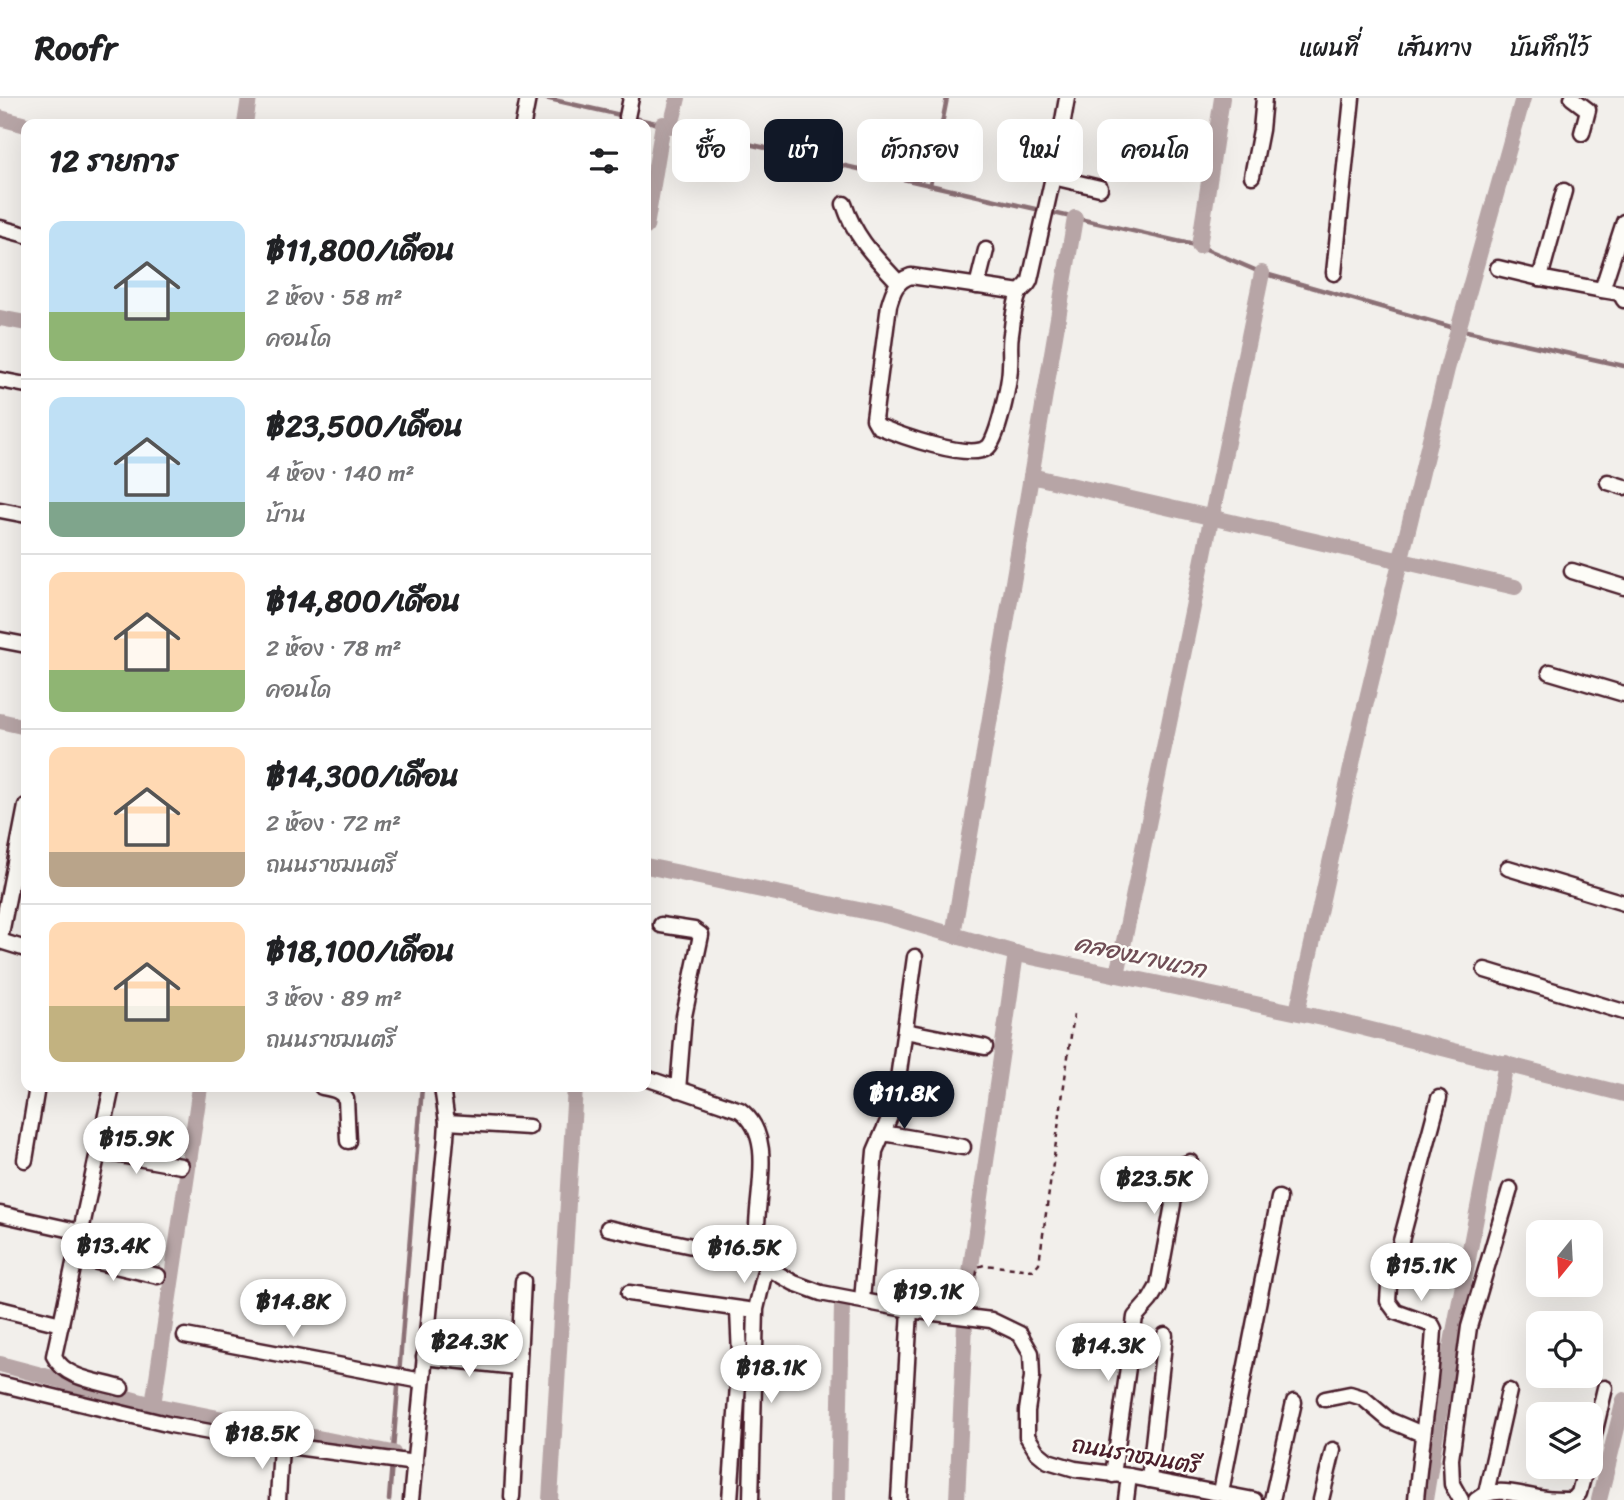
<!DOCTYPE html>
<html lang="th">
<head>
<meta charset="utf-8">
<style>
  :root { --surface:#fff; --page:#f6f6f6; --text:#202124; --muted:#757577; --line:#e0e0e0; --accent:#111827 }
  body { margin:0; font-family:Sriracha,"Playpen Sans Thai",sans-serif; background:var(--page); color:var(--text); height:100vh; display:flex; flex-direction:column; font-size:26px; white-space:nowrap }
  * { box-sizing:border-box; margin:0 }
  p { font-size:23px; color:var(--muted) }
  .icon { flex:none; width:38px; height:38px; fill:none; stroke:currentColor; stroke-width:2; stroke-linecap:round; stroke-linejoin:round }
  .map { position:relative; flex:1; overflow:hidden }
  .side { position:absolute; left:21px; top:21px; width:630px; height:973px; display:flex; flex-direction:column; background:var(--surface); border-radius:14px; box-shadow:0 7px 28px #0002 }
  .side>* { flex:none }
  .banner { position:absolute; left:672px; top:21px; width:665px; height:63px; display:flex; gap:14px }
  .needle { width:46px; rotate:198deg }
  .buttons { position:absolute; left:1526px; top:1122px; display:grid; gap:14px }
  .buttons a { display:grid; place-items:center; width:77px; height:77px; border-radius:14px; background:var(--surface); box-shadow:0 7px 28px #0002; font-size:35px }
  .price { position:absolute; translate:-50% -60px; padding:0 16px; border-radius:24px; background:#fff; color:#222; font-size:23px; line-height:46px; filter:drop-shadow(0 2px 4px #0008) }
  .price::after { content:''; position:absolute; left:50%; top:42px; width:21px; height:16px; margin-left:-10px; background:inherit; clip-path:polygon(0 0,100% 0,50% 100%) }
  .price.current { background:var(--accent); color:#fff }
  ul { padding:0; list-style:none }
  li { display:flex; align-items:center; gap:21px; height:175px; padding:0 28px }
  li+li { border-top:2px solid var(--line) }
  li span { display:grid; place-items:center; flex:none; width:196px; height:140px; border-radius:14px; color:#555 }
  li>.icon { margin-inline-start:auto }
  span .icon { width:84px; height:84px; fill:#fffc; stroke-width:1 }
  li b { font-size:30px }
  h2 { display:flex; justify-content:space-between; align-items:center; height:84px; padding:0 28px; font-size:30px }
  .pill { padding:0 24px; border-radius:14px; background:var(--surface); box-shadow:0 7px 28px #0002; font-size:24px; line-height:63px }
  .pill.current { background:var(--accent); color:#fff }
  header { display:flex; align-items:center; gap:42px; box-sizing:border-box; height:98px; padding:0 35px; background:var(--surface); border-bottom:2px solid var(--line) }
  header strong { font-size:33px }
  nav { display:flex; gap:38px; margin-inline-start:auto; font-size:24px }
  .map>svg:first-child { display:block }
</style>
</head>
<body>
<header>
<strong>Roofr</strong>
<nav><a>แผนที่</a><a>เส้นทาง</a><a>บันทึกไว้</a></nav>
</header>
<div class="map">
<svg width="1624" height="1402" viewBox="0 0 1624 1402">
  <rect width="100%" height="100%" fill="#f2efeb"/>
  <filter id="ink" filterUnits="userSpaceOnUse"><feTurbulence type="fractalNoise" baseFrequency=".0143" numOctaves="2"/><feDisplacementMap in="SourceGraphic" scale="14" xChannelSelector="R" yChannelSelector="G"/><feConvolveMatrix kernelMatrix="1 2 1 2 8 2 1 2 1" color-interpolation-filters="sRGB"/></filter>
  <g filter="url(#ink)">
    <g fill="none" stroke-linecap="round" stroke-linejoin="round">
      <g stroke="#8b6f75" stroke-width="4.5">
        <polyline points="545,0 1199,148 1262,175 1458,231 1624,268"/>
        <polyline points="930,87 947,0"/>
        <polyline points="389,1402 422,989"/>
      </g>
      <g stroke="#b7a5a6" stroke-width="16">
        <polyline points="0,20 26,27"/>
        <polyline points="245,26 249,0"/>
        <polyline points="671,28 678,0"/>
        <polyline points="646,129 663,26"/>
        <polyline points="1199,148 1222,0"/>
        <polyline points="0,220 26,225"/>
        <polyline points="1031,378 1515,489"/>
        <polyline points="0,623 26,629"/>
        <polyline points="646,768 888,818 1022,857 1332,922 1624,996"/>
        <polyline points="953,837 1075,120"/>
        <polyline points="1117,877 1262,175"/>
        <polyline points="1297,914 1361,625 1447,271 1523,0"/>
        <polyline points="0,1266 153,1307 393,1355"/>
        <polyline points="153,1307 200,989"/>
        <polyline points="550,1402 575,989"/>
        <polyline points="838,1402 842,1207"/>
        <polyline points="957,1402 966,1203 1016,855"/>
        <polyline points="1425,1402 1445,1280 1506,965"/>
        <polyline points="1599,1402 1624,1302"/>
      </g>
      <g stroke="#4a1f2b" stroke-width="19">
        <g id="minor">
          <polyline points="1572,0 1588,12 1582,35"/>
          <polyline points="627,19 631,0"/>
          <polyline points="523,26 528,0"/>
          <polyline points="1252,78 1261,32 1264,0"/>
          <polyline points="1053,79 1100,90"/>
          <path d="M844 106C855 140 875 159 899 185"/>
          <polyline points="0,130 26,137"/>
          <polyline points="1498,170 1540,180 1602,192 1624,124"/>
          <polyline points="1334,175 1352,0"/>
          <polyline points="1540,180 1564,93"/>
          <polyline points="977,188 986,152"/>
          <polyline points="1602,192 1620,195 1624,202"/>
          <path d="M1020 194 911 178C896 183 893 193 889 207L874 321 878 328C899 337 967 362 987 350 998 343 1010 282 1010 268 1011 257 1009 247 1011 236 1013 224 1014 204 1020 194 1024 189 1028 188 1030 182L1053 79 1067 0"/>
          <polyline points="0,282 26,287"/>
          <polyline points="1608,384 1624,389"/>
          <polyline points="0,412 26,417"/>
          <polyline points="1572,473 1624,489"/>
          <polyline points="0,542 26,547"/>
          <polyline points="1550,574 1624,596"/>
          <polyline points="1508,770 1624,805"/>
          <polyline points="661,827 694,832 701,837 684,918 678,992"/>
          <polyline points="0,841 26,708"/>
          <polyline points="0,843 26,851"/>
          <polyline points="1485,872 1624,914"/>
          <polyline points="905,933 985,949"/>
          <path d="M646 980 740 1012C777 1039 755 1098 757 1137 758 1148 762 1159 766 1169L794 1185 821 1195 910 1212 991 1222 1020 1236 1031 1255 1032 1279 1027 1313V1338L1037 1354 1048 1363 1075 1371 1129 1378 1254 1402"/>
          <path d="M112 989 54 1258C65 1281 98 1283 121 1290"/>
          <path d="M322 989C332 991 341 992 346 1001L348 1043"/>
          <polyline points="447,1024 529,1029"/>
          <polyline points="883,1035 963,1049"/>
          <polyline points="98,1053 181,1068"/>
          <polyline points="25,1062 37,989"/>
          <polyline points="0,1116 81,1134"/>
          <polyline points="608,1130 729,1156 760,1153"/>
          <polyline points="76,1159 158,1178"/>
          <polyline points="629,1195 748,1212"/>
          <polyline points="862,1202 875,1053 894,1009 915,859"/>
          <polyline points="0,1211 61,1226"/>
          <polyline points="185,1238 422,1283"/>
          <polyline points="424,1259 517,1269"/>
          <polyline points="0,1286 171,1327 281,1347 415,1365"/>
          <polyline points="1325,1301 1350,1296 1363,1300 1389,1322 1422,1336"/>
          <polyline points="1591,1349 1605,1290"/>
          <polyline points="1113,1377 1135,1219 1150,1202 1158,1188 1180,1068 1190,1064"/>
          <polyline points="1149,1382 1165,1237"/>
          <polyline points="1221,1394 1279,1100"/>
          <polyline points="1486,1395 1509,1293"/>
          <polyline points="512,1399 523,1183"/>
          <polyline points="278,1402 281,1347"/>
          <polyline points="411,1402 446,1040 447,1024 442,989"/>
          <polyline points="730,1402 740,1258 738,1212"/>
          <polyline points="751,1402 756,1211 766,1169"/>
          <polyline points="899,1402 910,1212"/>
          <polyline points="1126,1402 1129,1378"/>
          <polyline points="1272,1402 1294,1304"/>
          <polyline points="1321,1402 1333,1352"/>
          <path d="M1416 1402C1421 1345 1431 1288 1434 1231L1432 1227 1396 1214 1388 1203 1389 1188 1439 1000"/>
          <polyline points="1461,1402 1452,1386 1451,1361 1469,1229 1510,1091"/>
          <path d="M1476 1402C1495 1386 1522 1398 1545 1401 1554 1402 1564 1402 1573 1402L1579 1395 1586 1368"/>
        </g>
      </g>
      <polyline stroke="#4a1f2b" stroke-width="2.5" stroke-dasharray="5 5" stroke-linecap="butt" points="970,1207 978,1169 984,1167 1033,1172 1039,1165 1074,916"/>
      <use href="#minor" stroke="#fdfcf7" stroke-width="14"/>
    </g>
  </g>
  <g text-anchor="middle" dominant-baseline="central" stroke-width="5" stroke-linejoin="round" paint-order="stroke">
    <g font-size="23" fill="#4a1f2b" stroke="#fdfcf7">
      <text transform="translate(1136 1357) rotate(10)">ถนนราชมนตรี</text>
    </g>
    <g font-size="24" font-style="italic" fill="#704e56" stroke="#fdfcf7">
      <text transform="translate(1140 858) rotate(12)">คลองบางแวก</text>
    </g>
  </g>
</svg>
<div class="buttons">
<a><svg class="needle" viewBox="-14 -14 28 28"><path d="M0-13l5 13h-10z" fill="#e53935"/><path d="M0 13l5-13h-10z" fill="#757577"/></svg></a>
<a><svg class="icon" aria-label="locate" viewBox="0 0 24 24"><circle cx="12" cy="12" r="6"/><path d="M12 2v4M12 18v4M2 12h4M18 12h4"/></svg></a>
<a><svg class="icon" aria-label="layers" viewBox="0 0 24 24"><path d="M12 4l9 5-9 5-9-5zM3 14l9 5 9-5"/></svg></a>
</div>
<b class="price current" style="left:904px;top:1033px">฿11.8K</b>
<b class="price" style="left:136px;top:1078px">฿15.9K</b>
<b class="price" style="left:1154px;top:1118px">฿23.5K</b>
<b class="price" style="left:113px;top:1185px">฿13.4K</b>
<b class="price" style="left:744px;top:1187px">฿16.5K</b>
<b class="price" style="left:1421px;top:1205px">฿15.1K</b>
<b class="price" style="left:928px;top:1231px">฿19.1K</b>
<b class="price" style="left:293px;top:1241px">฿14.8K</b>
<b class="price" style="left:469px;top:1281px">฿24.3K</b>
<b class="price" style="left:1108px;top:1285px">฿14.3K</b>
<b class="price" style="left:771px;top:1307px">฿18.1K</b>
<b class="price" style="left:262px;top:1373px">฿18.5K</b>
<div class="banner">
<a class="pill">ซื้อ</a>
<a class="pill current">เช่า</a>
<a class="pill">ตัวกรอง</a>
<a class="pill">ใหม่</a>
<a class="pill">คอนโด</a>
</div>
<section class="side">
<h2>12 รายการ<svg class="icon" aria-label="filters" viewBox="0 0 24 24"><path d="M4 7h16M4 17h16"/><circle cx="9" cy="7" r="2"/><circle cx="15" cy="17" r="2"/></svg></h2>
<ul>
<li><span style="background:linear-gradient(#bfe0f5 65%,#8fb573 0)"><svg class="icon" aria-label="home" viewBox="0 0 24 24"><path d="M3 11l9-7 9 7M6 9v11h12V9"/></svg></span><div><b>฿11,800/เดือน</b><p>2 ห้อง · 58 m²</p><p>คอนโด</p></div></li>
<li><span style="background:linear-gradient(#bfe0f5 75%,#7fa58c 0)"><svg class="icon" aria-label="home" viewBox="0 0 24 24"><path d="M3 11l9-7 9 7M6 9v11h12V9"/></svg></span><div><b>฿23,500/เดือน</b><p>4 ห้อง · 140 m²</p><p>บ้าน</p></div></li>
<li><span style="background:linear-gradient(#ffd9b3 70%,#8fb573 0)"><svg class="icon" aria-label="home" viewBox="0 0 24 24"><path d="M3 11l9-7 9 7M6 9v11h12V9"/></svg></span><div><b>฿14,800/เดือน</b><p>2 ห้อง · 78 m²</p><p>คอนโด</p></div></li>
<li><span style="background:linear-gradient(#ffd9b3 75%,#b9a48a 0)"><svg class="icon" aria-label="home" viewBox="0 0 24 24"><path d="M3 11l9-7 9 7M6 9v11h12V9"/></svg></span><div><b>฿14,300/เดือน</b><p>2 ห้อง · 72 m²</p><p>ถนนราชมนตรี</p></div></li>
<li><span style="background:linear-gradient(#ffd9b3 60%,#c2b280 0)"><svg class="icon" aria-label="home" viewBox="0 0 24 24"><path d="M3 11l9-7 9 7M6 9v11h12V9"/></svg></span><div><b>฿18,100/เดือน</b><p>3 ห้อง · 89 m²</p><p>ถนนราชมนตรี</p></div></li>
</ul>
</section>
</div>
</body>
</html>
